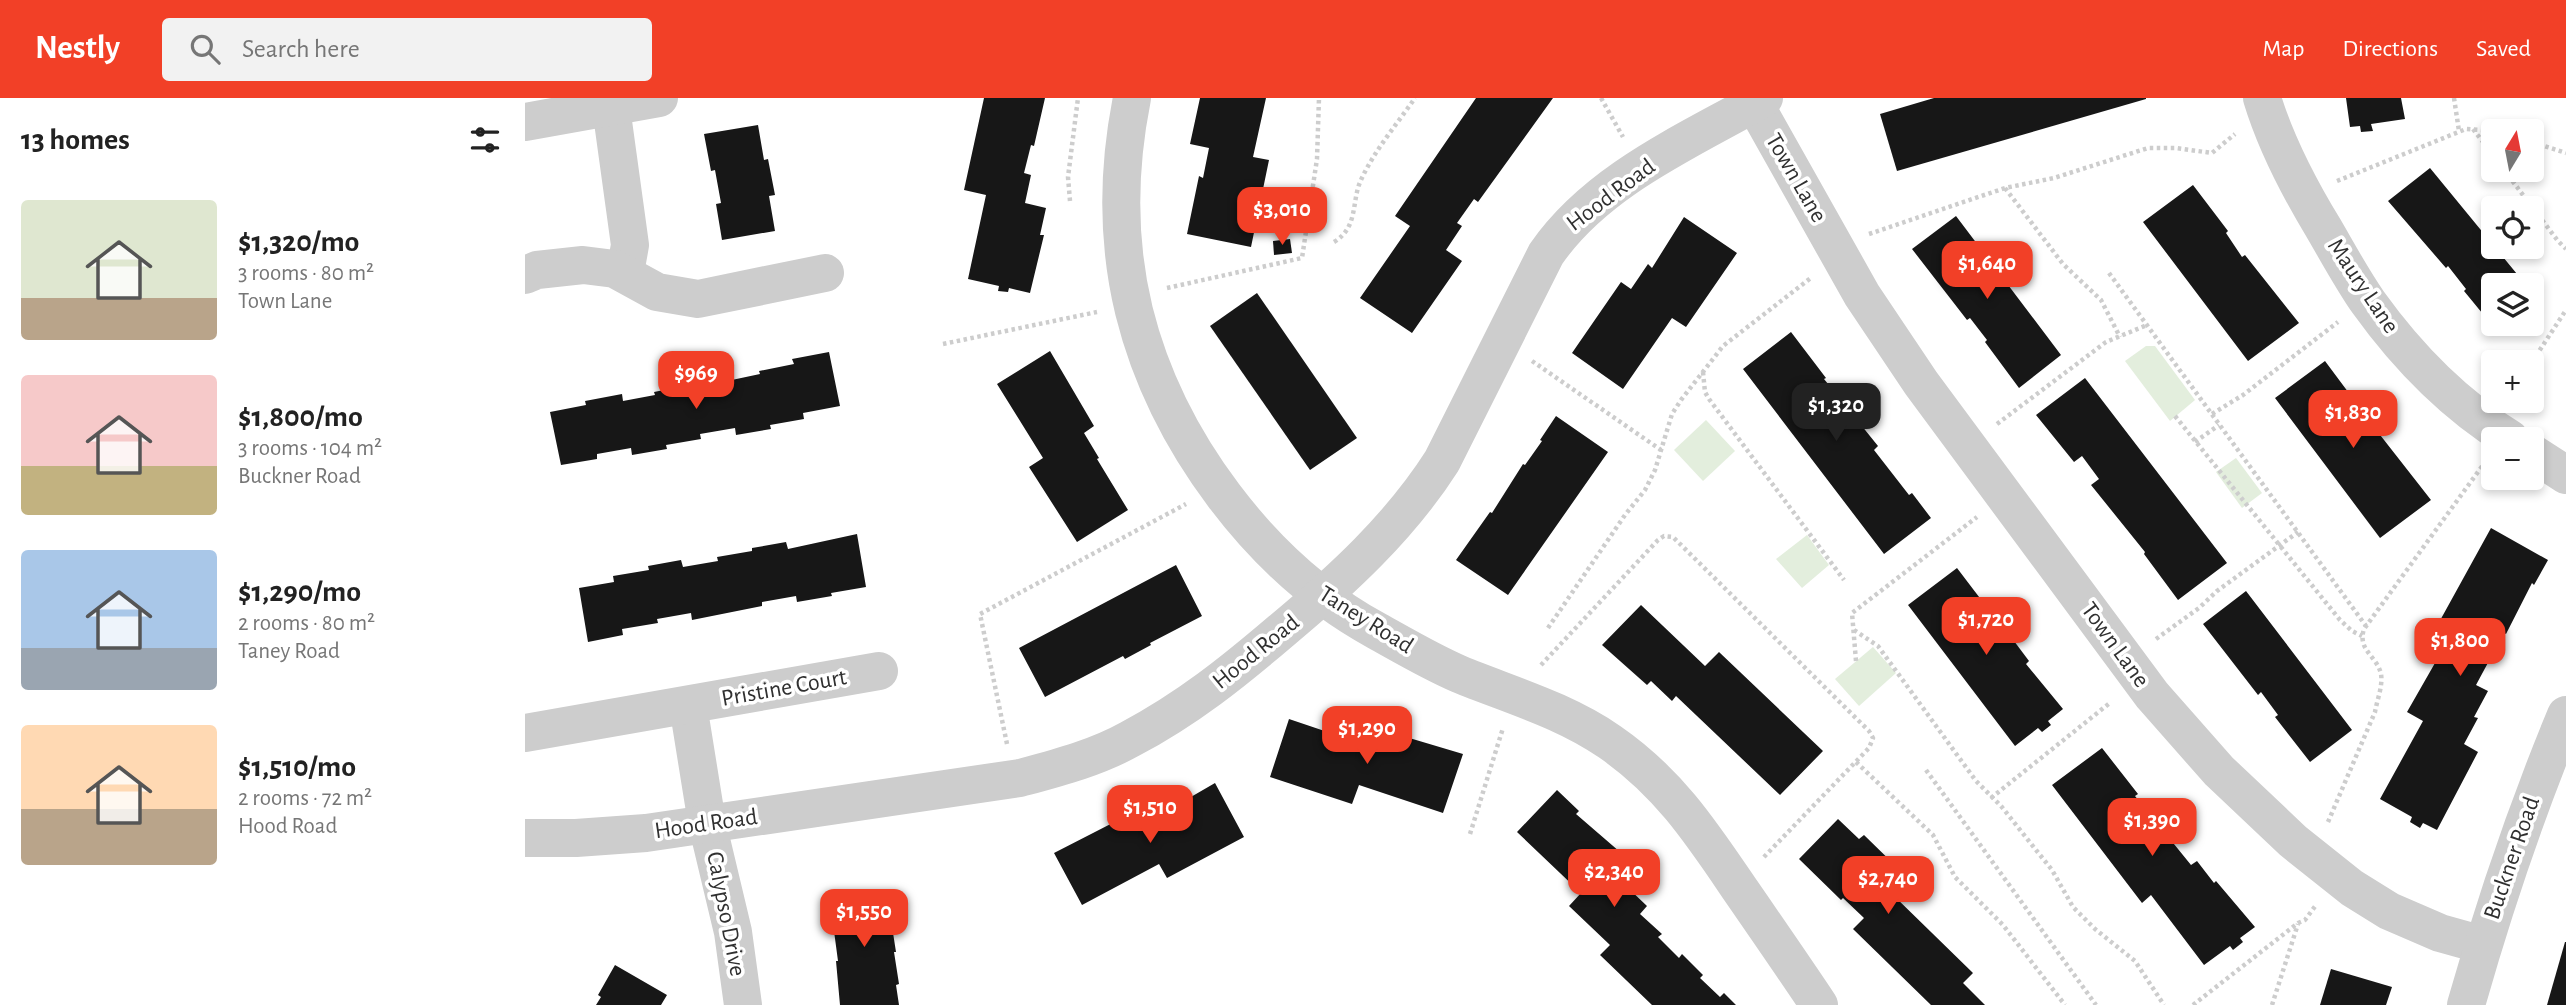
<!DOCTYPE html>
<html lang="en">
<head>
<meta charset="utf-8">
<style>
  :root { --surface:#fff; --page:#f2f2f2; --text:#222; --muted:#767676; --accent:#f24027 }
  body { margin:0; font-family:"Alegreya Sans",sans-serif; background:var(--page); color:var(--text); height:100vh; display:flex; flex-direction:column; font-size:26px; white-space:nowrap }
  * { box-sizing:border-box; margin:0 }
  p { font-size:23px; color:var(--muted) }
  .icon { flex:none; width:38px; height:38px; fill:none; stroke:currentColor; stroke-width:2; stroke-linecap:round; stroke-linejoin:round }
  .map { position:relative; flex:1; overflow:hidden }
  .sheet { display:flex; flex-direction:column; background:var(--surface); width:525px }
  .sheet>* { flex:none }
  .needle { width:46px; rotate:10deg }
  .buttons { position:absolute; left:1956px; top:21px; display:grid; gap:14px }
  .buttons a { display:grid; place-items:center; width:63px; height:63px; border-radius:7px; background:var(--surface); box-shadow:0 4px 10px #0003; font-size:35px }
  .price { position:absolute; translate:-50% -60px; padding:0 16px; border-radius:14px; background:var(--accent); color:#fff; font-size:23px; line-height:46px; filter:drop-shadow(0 2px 4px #0008) }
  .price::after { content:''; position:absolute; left:50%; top:42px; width:21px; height:16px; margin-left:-10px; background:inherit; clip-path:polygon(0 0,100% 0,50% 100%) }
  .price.on { background:#222; color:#fff }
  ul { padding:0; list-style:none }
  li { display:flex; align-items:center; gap:21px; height:175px; padding:0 21px }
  li span { display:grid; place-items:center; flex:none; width:196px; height:140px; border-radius:7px; color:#555 }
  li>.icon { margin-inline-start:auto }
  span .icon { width:84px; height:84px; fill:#fffc; stroke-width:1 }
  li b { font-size:30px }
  h2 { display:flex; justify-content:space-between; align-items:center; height:84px; padding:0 21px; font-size:30px }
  header { display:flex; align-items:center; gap:42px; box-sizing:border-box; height:98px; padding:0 35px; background:var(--accent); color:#fff }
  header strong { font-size:33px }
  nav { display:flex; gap:38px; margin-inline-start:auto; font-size:24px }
  .search { width:490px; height:63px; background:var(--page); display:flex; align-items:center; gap:18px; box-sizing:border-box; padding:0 24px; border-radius:7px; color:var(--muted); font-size:26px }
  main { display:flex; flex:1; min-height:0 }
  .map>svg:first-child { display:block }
</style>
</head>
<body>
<header>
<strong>Nestly</strong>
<div class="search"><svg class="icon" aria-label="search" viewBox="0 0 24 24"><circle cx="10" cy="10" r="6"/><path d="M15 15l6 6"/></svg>Search here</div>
<nav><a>Map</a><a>Directions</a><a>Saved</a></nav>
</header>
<main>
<section class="sheet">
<h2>13 homes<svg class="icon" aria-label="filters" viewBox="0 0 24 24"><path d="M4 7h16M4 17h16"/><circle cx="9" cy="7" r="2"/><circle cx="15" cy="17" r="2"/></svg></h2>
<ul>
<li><span style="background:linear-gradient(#dfe7d0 70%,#b9a48a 0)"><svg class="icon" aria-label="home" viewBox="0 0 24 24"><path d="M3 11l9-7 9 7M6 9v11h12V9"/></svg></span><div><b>$1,320/mo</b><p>3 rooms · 80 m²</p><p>Town Lane</p></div></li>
<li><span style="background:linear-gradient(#f6c9c9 65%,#c2b280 0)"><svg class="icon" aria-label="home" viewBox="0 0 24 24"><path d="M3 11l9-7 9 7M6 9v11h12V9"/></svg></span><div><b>$1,800/mo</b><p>3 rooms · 104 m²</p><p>Buckner Road</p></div></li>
<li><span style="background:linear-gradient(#a9c7e8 70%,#9aa5b1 0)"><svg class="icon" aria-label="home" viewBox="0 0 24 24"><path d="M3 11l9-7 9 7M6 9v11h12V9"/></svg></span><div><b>$1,290/mo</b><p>2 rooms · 80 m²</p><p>Taney Road</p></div></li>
<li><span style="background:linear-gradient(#ffd9b3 60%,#b9a48a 0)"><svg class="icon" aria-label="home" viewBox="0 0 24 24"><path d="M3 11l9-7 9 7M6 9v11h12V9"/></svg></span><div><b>$1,510/mo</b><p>2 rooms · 72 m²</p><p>Hood Road</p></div></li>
</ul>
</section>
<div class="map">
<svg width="2041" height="907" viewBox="0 0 2041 907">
  <rect width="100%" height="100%" fill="#fff"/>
  <g fill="#e3eedd">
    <polygon points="1621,248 1630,248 1670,302 1645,323 1600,263"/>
    <polygon points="1181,322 1210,353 1178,383 1149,352"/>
    <polygon points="1711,360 1737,395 1717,410 1691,374"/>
    <polygon points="1282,437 1304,467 1277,490 1251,461"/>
    <polygon points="1348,549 1371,575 1334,608 1310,581"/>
  </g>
  <g fill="#171717">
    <polygon points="459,0 520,0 509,48 506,47 499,75 506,77 500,105 521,110 515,137 519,137 505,195 484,190 483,194 473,193 474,188 443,181 461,97 439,92"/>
    <polygon points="675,0 741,0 728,59 744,62 726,149 662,136 674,78 678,80 684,50 665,46"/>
    <polygon points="951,0 1028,0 953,104 949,101 932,125 937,128 921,152 937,163 887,235 835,200 885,128 870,118"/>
    <polygon points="1409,0 1621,0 1621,1 1372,73 1355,16"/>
    <polygon points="1821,0 1876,0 1880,21 1846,26 1848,33 1836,34 1835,28 1825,29"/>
    <polygon points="233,27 239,62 243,61 250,97 244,98 250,133 197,142 191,106 196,105 190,72 186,73 179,36"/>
    <polygon points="1905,70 2001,187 1969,187 1969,226 1992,226 1976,238 1939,193 1941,191 1923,168 1921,170 1863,103"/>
    <polygon points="1668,87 1703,133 1701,135 1717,159 1720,157 1774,225 1723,263 1618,124"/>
    <polygon points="1431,118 1536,257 1494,290 1460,244 1462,242 1445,220 1442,222 1387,151"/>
    <polygon points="1159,119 1212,155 1161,229 1147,220 1098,291 1047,255 1096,184 1106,191 1123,166 1127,170"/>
    <polygon points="765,141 767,155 749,157 748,143"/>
    <polygon points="732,195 832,340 785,372 685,228"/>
    <polygon points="2007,195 2016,206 2007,213"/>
    <polygon points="1266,234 1301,280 1299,281 1353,348 1349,352 1384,397 1387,395 1406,420 1359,456 1218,271"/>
    <polygon points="525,253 569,328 559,335 574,360 572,361 603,412 552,444 504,369 518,360 472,286"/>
    <polygon points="304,254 315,308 278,315 279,321 245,327 246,331 211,337 210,330 175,336 176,341 141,347 142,351 107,357 106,350 72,356 72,361 36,367 25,314 61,307 60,303 97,296 98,303 130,297 129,294 164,287 163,283 201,275 202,283 235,276 234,273 269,266 267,261"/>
    <polygon points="1800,263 1835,310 1832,312 1849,335 1852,333 1906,402 1855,440 1750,300"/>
    <polygon points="1560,280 1702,465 1653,502 1619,456 1620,454 1566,387 1574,381 1557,358 1549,364 1511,317"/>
    <polygon points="1031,318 1083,354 983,497 931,462 965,414 967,415 998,366 1000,367 1017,343 1015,342"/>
    <polygon points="1966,430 2023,462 2009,487 2007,485 1981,536 1979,535 1951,587 1963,593 1949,619 1953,620 1939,646 1953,654 1912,732 1898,725 1895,730 1885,724 1887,719 1855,701 1898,623 1882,614 1910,565 1896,557"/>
    <polygon points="332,436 341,489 306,495 307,498 272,504 271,498 237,504 237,508 167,522 166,515 132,521 133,525 97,531 98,537 63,544 54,490 89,484 88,478 124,472 123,468 156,462 158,469 193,463 192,459 227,453 227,450 261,444 263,451"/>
    <polygon points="651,467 677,518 625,545 626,547 600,561 598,558 520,599 494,550"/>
    <polygon points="1432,470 1467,516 1465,518 1483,542 1486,539 1504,563 1501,566 1538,611 1523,623 1526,627 1517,634 1513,630 1490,648 1383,507"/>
    <polygon points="1721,493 1827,632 1785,664 1750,619 1753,617 1736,594 1733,597 1678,526"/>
    <polygon points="1116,507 1180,568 1194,554 1298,653 1255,697 1151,598 1147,603 1126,583 1122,587 1077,547"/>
    <polygon points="764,621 847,649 855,625 883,635 881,639 938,656 918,715 834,687 827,706 745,679"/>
    <polygon points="1577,650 1613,696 1610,698 1666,767 1672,763 1689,785 1691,783 1730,829 1715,840 1718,844 1708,852 1705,848 1679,867 1626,797 1617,805 1527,687"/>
    <polygon points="690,685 719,739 642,780 634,766 557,807 529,755 607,715 613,725 638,712 640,714"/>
    <polygon points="1032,692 1054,713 1051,716 1095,754 1081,769 1122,808 1115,816 1137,836 1133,839 1154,860 1157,856 1178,877 1175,880 1195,899 1199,895 1211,907 1127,907 1075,857 1085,847 1044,808 1056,795 992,734"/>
    <polygon points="1313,721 1334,741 1339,737 1381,778 1365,794 1448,875 1438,885 1460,907 1406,907 1328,831 1339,820 1318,800 1316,802 1274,761"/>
    <polygon points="358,791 363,823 366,822 371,854 369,854 374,886 371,887 374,907 315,907 311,863 313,863 309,833 304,834 299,800"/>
    <polygon points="2041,844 2041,907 2022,907 2040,844"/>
    <polygon points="90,867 142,897 136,907 71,907 76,899 73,897"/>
    <polygon points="1806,871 1867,889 1861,907 1795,907"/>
  </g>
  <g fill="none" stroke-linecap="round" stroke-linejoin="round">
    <g stroke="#cdcdcd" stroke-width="4.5" stroke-dasharray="3.5 3.5" stroke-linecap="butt">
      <polyline points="1076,0 1098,39"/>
      <polyline points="1929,0 1934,33"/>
      <polyline points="1948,31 1969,58"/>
      <polyline points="2007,44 2041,55"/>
      <polyline points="1979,72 2033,143 2041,151"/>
      <polyline points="1812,83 1941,31 1971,33"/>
      <polyline points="1480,90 1538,166 1576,202 1595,239"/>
      <polyline points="545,103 543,79 553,0"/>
      <polyline points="1344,136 1480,90 1529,80 1623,50 1651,50 1687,55 1710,36"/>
      <path d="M809 144C834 129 826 103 836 82 849 53 872 26 890 0"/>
      <polyline points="1584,175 1841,528"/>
      <polyline points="642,190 777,160 792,61 794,0"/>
      <polyline points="418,246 572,214"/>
      <polyline points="1007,263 1136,352"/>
      <polyline points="2007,264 2041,212"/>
      <polyline points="1178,274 1180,294 1184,301 1319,482"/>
      <polyline points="1687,316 1718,297 1813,224"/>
      <polyline points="1650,318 1815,522 1827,533 1837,538"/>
      <polyline points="1472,326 1581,244 1622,227"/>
      <polyline points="1670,344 1694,327"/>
      <polyline points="1023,530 1100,417 1120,392 1130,372 1147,316 1156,302 1198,248 1287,179"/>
      <polyline points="1329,532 1353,548 1451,683 1476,708 1527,772 1548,809 1570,831 1610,863 1639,907"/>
      <polyline points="1631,541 1674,510 1692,493 1773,434"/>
      <polyline points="1331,563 1327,515 1452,419"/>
      <polyline points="1016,567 1133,442 1139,438 1148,439 1344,633 1348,640 1344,650 1238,760"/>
      <polyline points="482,646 455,516 661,406"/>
      <polyline points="1331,664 1408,737 1430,779 1478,827 1540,907"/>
      <polyline points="1401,672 1571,907"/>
      <polyline points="1466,700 1586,604"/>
      <path d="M1803 724 1850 614C1852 602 1858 588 1856 576 1852 558 1832 552 1839 531L1958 367"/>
      <polyline points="945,736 978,630"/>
      <polyline points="1668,907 1773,825 1780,822 1791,807"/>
      <polyline points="1747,907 1773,826"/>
    </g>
    <g stroke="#cdcdcd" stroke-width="38">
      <path d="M607 0C593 70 592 143 609 213 641 342 736 470 852 533 879 548 906 564 934 576 985 597 1039 612 1085 644 1143 684 1176 734 1214 790 1241 829 1268 868 1294 907"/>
      <path d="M1737 0C1751 46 1774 90 1799 131 1813 155 1827 181 1843 204 1881 257 1930 307 1985 341"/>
      <polyline points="1229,5 1337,197 1396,285 1627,597 1694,673 1768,743 1827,790 1864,813 1915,835 1958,847"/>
      <polyline points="86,9 105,147 100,175"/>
      <polyline points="0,24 134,0"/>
      <polyline points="0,177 12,172 58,167 90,171 132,194 173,201 300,175"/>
      <polyline points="2007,355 2041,377"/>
      <polyline points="163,607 182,725 208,834 218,907"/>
      <polyline points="0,635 354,573"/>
      <path d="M0 740H51L121 735 495 680C532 670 571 660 605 641 662 611 708 574 756 533 816 483 875 429 917 363L1021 156C1072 82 1163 43 1239 0"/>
      <path d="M1941 907C1969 808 2002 711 2041 617"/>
    </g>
  </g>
  <g text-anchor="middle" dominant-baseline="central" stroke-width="7" stroke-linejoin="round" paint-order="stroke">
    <g font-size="24" fill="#303030" stroke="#fff">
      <text transform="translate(1271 80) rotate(60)">Town Lane</text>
      <text transform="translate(1086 97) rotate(-37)">Hood Road</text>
      <text transform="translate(1838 188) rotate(56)">Maury Lane</text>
      <text transform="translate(841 522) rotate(32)">Taney Road</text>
      <text transform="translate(1590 547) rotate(54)">Town Lane</text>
      <text transform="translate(731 554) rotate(-39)">Hood Road</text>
      <text transform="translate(259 590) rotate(-10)">Pristine Court</text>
      <text transform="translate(181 726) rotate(-8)">Hood Road</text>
      <text transform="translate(1987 760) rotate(-71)">Buckner Road</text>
      <text transform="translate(201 816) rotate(79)">Calypso Drive</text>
    </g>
  </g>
</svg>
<div class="buttons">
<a><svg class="needle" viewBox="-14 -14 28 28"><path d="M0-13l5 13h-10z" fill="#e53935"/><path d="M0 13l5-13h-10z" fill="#767676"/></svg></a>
<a><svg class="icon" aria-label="locate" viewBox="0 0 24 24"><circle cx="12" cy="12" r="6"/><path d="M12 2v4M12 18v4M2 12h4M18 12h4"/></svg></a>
<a><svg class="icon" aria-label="layers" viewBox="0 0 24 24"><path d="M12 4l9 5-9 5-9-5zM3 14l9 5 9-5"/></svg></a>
<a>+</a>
<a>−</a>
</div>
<b class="price" style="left:757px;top:149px">$3,010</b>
<b class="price" style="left:1462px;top:203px">$1,640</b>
<b class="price" style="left:171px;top:313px">$969</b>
<b class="price on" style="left:1311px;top:345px">$1,320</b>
<b class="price" style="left:1828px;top:352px">$1,830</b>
<b class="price" style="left:1461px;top:559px">$1,720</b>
<b class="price" style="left:1935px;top:580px">$1,800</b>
<b class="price" style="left:842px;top:668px">$1,290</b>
<b class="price" style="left:625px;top:747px">$1,510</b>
<b class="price" style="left:1627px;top:760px">$1,390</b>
<b class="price" style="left:1089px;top:811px">$2,340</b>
<b class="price" style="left:1363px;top:818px">$2,740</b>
<b class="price" style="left:339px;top:851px">$1,550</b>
</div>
</main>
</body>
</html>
